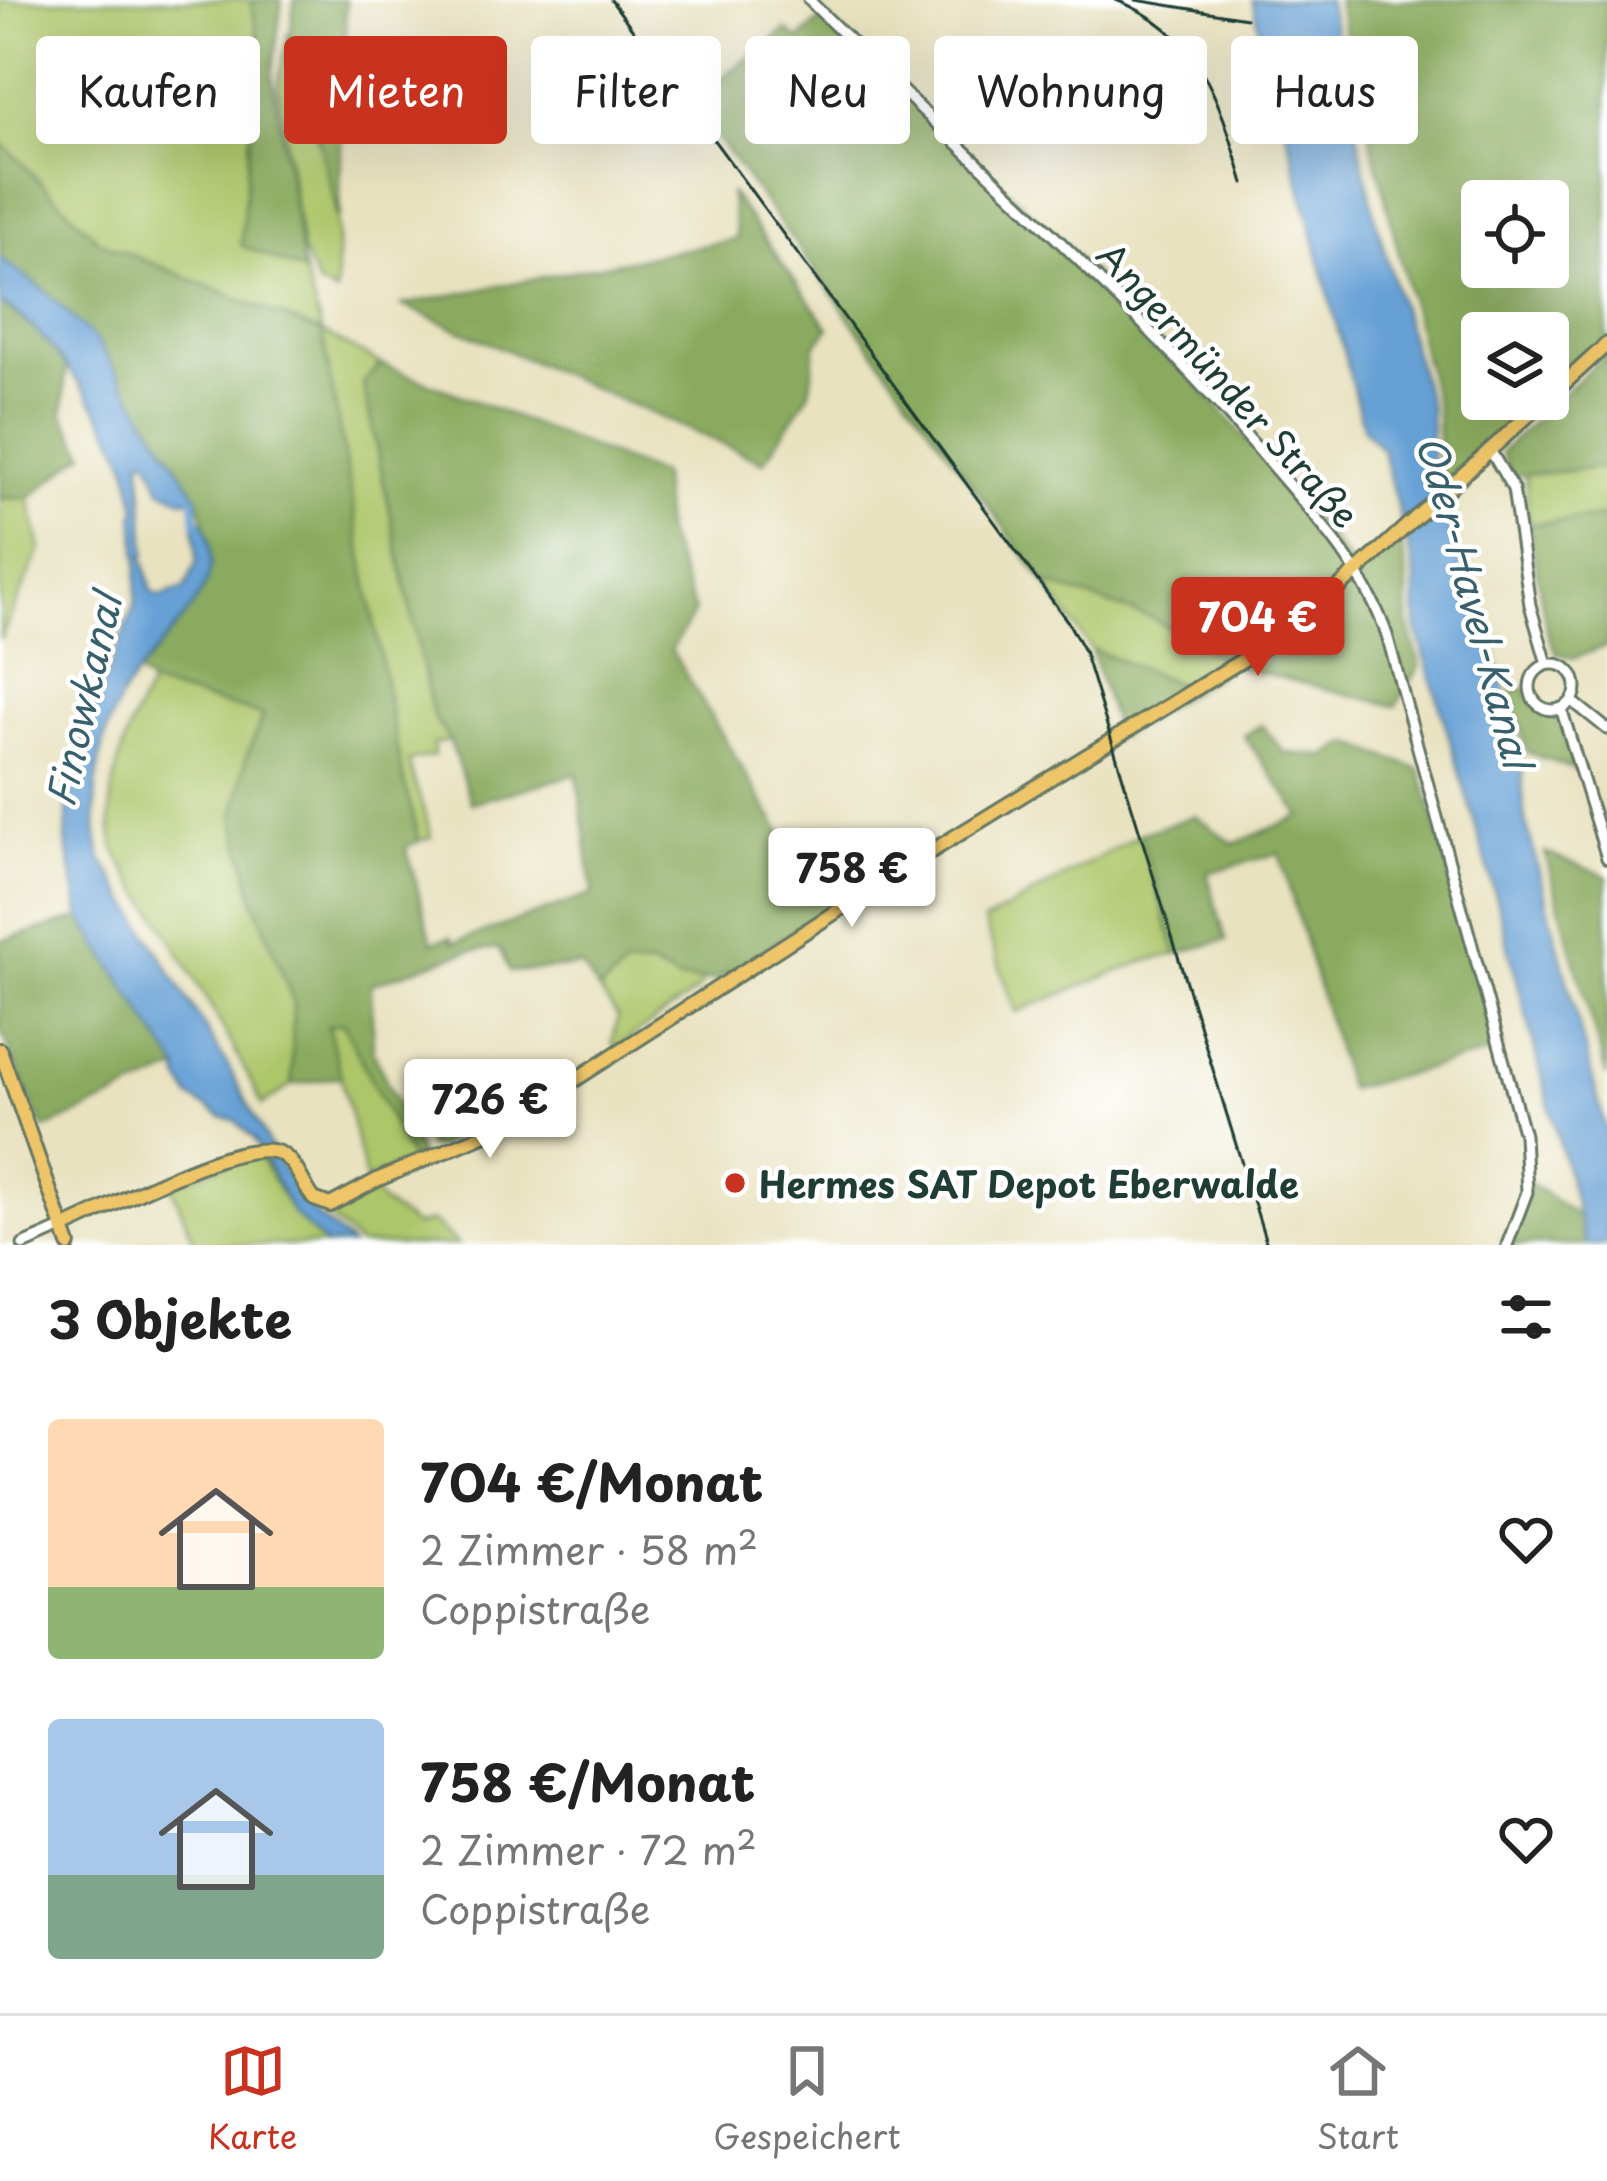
<!DOCTYPE html>
<html lang="de">
<head>
<meta charset="utf-8">
<style>
  :root { --surface:#fff; --page:#f2f2f2; --text:#222; --muted:#767676; --line:#e0e0e0; --accent:#c8321e }
  body { margin:0; font-family:"Playpen Sans",sans-serif; background:var(--page); color:var(--text); height:100vh; display:flex; flex-direction:column; font-size:45px; white-space:nowrap }
  * { box-sizing:border-box; margin:0 }
  p { font-size:39px; color:var(--muted) }
  .icon { flex:none; width:66px; height:66px; fill:none; stroke:currentColor; stroke-width:2; stroke-linecap:round; stroke-linejoin:round }
  .map { position:relative; height:1245px; overflow:hidden }
  .sheet { display:flex; flex-direction:column; background:var(--surface); flex:1 }
  .sheet>* { flex:none }
  .banner { position:absolute; left:36px; top:36px; width:1536px; height:108px; display:flex; gap:24px }
  .buttons { position:absolute; left:1461px; top:180px; display:grid; gap:24px }
  .buttons a { display:grid; place-items:center; width:108px; height:108px; border-radius:12px; background:var(--surface); box-shadow:0 12px 48px #0002; font-size:60px }
  .price { position:absolute; translate:-50% -102px; padding:0 27px; border-radius:12px; background:#fff; color:#222; font-size:39px; line-height:78px; filter:drop-shadow(0 3px 6px #0008) }
  .price::after { content:''; position:absolute; left:50%; top:72px; width:36px; height:27px; margin-left:-18px; background:inherit; clip-path:polygon(0 0,100% 0,50% 100%) }
  .price.active { background:var(--accent); color:#fff }
  ul { padding:0; list-style:none }
  li { display:flex; align-items:center; gap:36px; height:300px; padding:0 48px }
  li span { display:grid; place-items:center; flex:none; width:336px; height:240px; border-radius:12px; color:#555 }
  li>.icon { margin-inline-start:auto }
  span .icon { width:144px; height:144px; fill:#fffc; stroke-width:1 }
  li b { font-size:51px }
  h2 { display:flex; justify-content:space-between; align-items:center; height:144px; padding:0 48px; font-size:51px }
  .pill { padding:0 42px; border-radius:12px; background:var(--surface); box-shadow:0 12px 48px #0002; font-size:42px; line-height:108px }
  .pill.active { background:var(--accent); color:#fff }
  .dock { display:flex; justify-content:space-around; align-items:center; height:168px; border-top:3px solid var(--line); background:var(--surface); font-size:33px; color:var(--muted) }
  .dock a { display:grid; justify-items:center; gap:6px }
  .dock .active { color:var(--accent) }
  .map>svg:first-child { display:block }
</style>
</head>
<body>
<div class="map">
<svg width="1607" height="1245" viewBox="0 0 1607 1245">
  <rect width="100%" height="100%" fill="#fff"/>
  <filter id="ink" filterUnits="userSpaceOnUse"><feTurbulence type="fractalNoise" baseFrequency=".00833" numOctaves="2"/><feDisplacementMap in="SourceGraphic" scale="24" xChannelSelector="R" yChannelSelector="G"/><feConvolveMatrix kernelMatrix="1 2 1 2 8 2 1 2 1" color-interpolation-filters="sRGB"/></filter>
  <filter id="wash" filterUnits="userSpaceOnUse"><feTurbulence type="fractalNoise" baseFrequency=".004" numOctaves="4" result="noise"/><feDisplacementMap in="SourceGraphic" scale="48" xChannelSelector="R" yChannelSelector="G"/><feGaussianBlur stdDeviation="2.7" result="paint"/><feColorMatrix in="noise" values="0 0 0 0 0 0 0 0 0 0 0 0 0 0 0 0 0 1.4 0 .05"/><feComposite in="paint" operator="in"/></filter>
  <g filter="url(#wash)">
    <rect width="100%" height="100%" fill="#e8e2c0"/>
    <g fill="#aec66b" stroke="#668250" stroke-width="3">
      <polygon points="0,0 251,0 258,39 241,244 304,272 322,332 381,364 363,384 433,716 450,741 433,744 434,756 408,761 432,837 419,841 400,765 322,333 100,242 4,147 0,141"/>
      <path d="M288 32C287 83 315 121 328 169 339 211 338 250 336 293L318 285 302 250 278 86Z"/>
      <polygon points="1607,467 1607,517 1529,524 1525,475"/>
      <polygon points="0,498 29,498 41,549 0,640"/>
      <polygon points="1045,583 1152,618 1233,666 1194,690 1091,649"/>
      <path d="M151 685 263 715 245 761 234 818 255 902 293 1001 292 1085 262 1105C233 1041 196 981 160 920 146 898 126 875 116 851 98 806 127 724 151 685Z"/>
      <polygon points="1140,834 1176,954 1142,962 1016,1012 984,922"/>
      <polygon points="651,966 679,980 704,980 697,991 617,1047 612,1043 618,1017 599,991 626,967"/>
      <polygon points="343,1023 411,1160 366,1180 328,1025"/>
      <polygon points="259,1156 292,1212 325,1245 196,1245 171,1185 243,1157"/>
      <polygon points="373,1192 382,1203 416,1226 431,1221 458,1245 359,1245 326,1215"/>
    </g>
    <g fill="#8aab5f" stroke="#54744a" stroke-width="3" fill-rule="evenodd">
      <polygon points="251,0 282,0 272,76 304,272 241,245 258,39"/>
      <polygon points="294,0 346,0 339,219 317,133 288,63"/>
      <path d="M1337 0H1607V339L1548 393V333H1482V399H1541L1447 485 1439 469 1437 410ZM1482 201H1548V267H1482Z"/>
      <path d="M825 16C1011 192 1199 368 1356 571L1398 534 1406 570 1408 625 1420 666 1396 706 1233 666 1152 618 1045 583 690 101 786 30 798 40Z"/>
      <polygon points="0,141 100,242 322,333 400,765 419,841 406,847 432,942 451,937 454,943 593,894 577,774 471,803 450,741 433,716 363,383 381,364 661,475 665,531 695,611 671,650 827,909 716,980 679,980 651,966 626,967 599,991 581,966 510,972 499,948 468,951 371,984 373,1051 420,1156 411,1160 343,1023 328,1026 341,1076 292,1085 293,1001 255,902 234,817 245,761 263,715 151,685 137,673 209,576 210,541 198,497 0,258"/>
      <polygon points="730,192 829,328 815,346 810,392 764,462 402,305 737,239"/>
      <polygon points="0,303 41,334 66,367 63,415 85,453 29,498 0,498"/>
      <polygon points="1607,353 1607,467 1511,476 1501,452"/>
      <polygon points="1607,517 1607,646 1574,658 1556,653 1546,628 1529,524"/>
      <polygon points="1091,649 1194,690 1118,737"/>
      <polygon points="1528,687 1527,694 1540,712 1559,713 1576,770 1527,752 1511,691"/>
      <polygon points="1261,725 1285,753 1326,756 1350,743 1420,770 1502,1050 1348,1089 1279,853 1207,873 1226,940 1176,954 1140,834 1195,816 1234,844 1301,816 1244,736"/>
      <polygon points="1545,853 1607,876 1607,1077"/>
      <polygon points="81,918 179,1069 44,1129 0,1028 0,941"/>
      <polygon points="454,1097 465,1100 478,1122 439,1147 428,1147 426,1110 429,1099"/>
      <polygon points="1528,1182 1579,1217 1586,1245 1506,1245"/>
    </g>
    <g fill="#66a0d5" stroke="#426e84" stroke-width="3">
      <polygon points="1252,0 1328,0 1376,221 1430,408 1432,465 1457,559 1483,608 1521,753 1524,814 1607,1134 1607,1245 1586,1245 1486,861 1416,626 1414,569 1382,449 1364,430"/>
      <path d="M0 258 44 290 95 339 198 497 184 500 161 489 148 458 141 459 146 555 143 556 152 592 159 596 185 588 197 560 194 522 204 521C210 538 214 557 209 576 196 617 134 665 114 712 95 758 90 810 101 857L228 1066 279 1164 316 1215 351 1245H325L292 1212 254 1139 235 1120 222 1117 191 1098 180 1079 179 1069 81 918 66 842 69 773 135 604 138 561 134 515 137 509C133 491 130 472 123 455 106 415 38 319 0 303Z"/>
    </g>
    <g fill="none" stroke-linecap="round" stroke-linejoin="round">
      <polyline stroke="#66a0d5" stroke-width="8" points="194,499 196,522"/>
    </g>
  </g>
  <g filter="url(#ink)">
    <g fill="none" stroke-linecap="round" stroke-linejoin="round">
      <g stroke="#657765" stroke-width="15">
        <g id="minor">
          <path d="M809 0C963 154 1128 295 1269 462 1315 516 1364 568 1387 635L1524 1135 1527 1192 1507 1245"/>
          <polyline points="1490,450 1513,489 1530,605 1547,664"/>
          <circle cx="1553" cy="687" r="23"/>
          <polyline points="1572,701 1607,729"/>
          <polyline points="1561,708 1607,858"/>
          <polyline points="23,1245 62,1228"/>
        </g>
      </g>
      <g stroke="#657765" stroke-width="18">
        <g id="major">
          <polyline points="1548,398 1607,344"/>
          <polyline points="0,1050 69,1245"/>
          <path d="M62 1228C105 1211 243 1133 281 1154 297 1163 303 1186 314 1199L330 1205 379 1179 500 1128 904 868 1262 648 1321 604 1546 399"/>
        </g>
      </g>
      <use href="#minor" stroke="#fff" stroke-width="9"/>
      <use href="#major" stroke="#eec569" stroke-width="12"/>
      <g stroke="#1f3d34" stroke-width="3">
        <polyline points="611,0 1068,622 1084,651 1267,1245"/>
        <path d="M1116 0C1202 33 1220 103 1244 183"/>
        <polyline points="1136,0 1246,18"/>
      </g>
    </g>
  </g>
  <circle fill="#c8321e" stroke="#fff" stroke-width="4.5" cx="735" cy="1183" r="12"/>
  <g text-anchor="middle" dominant-baseline="central" stroke-width="9" stroke-linejoin="round" paint-order="stroke">
    <g font-size="36" fill="#1f3d34" stroke="#fff">
      <text transform="translate(1229 384) rotate(48)">Angermünder Straße</text>
    </g>
    <g font-size="36" font-weight="bold" fill="#1f3d34" stroke="#fff" text-anchor="start">
      <text x="759" y="1183">Hermes SAT Depot Eberwalde</text>
    </g>
    <g font-size="39" font-style="italic" fill="#38606c" stroke="#fff">
      <text transform="translate(1476 601) rotate(75)">Oder-Havel-Kanal</text>
      <text transform="translate(82 700) rotate(-77)">Finowkanal</text>
    </g>
  </g>
</svg>
<div class="buttons">
<a><svg class="icon" aria-label="locate" viewBox="0 0 24 24"><circle cx="12" cy="12" r="6"/><path d="M12 2v4M12 18v4M2 12h4M18 12h4"/></svg></a>
<a><svg class="icon" aria-label="layers" viewBox="0 0 24 24"><path d="M12 4l9 5-9 5-9-5zM3 14l9 5 9-5"/></svg></a>
</div>
<b class="price active" style="left:1258px;top:679px">704 €</b>
<b class="price" style="left:852px;top:930px">758 €</b>
<b class="price" style="left:490px;top:1161px">726 €</b>
<div class="banner">
<a class="pill">Kaufen</a>
<a class="pill active">Mieten</a>
<a class="pill">Filter</a>
<a class="pill">Neu</a>
<a class="pill">Wohnung</a>
<a class="pill">Haus</a>
</div>
</div>
<section class="sheet">
<h2>3 Objekte<svg class="icon" aria-label="filters" viewBox="0 0 24 24"><path d="M4 7h16M4 17h16"/><circle cx="9" cy="7" r="2"/><circle cx="15" cy="17" r="2"/></svg></h2>
<ul>
<li><span style="background:linear-gradient(#ffd9b3 70%,#8fb573 0)"><svg class="icon" aria-label="home" viewBox="0 0 24 24"><path d="M3 11l9-7 9 7M6 9v11h12V9"/></svg></span><div><b>704 €/Monat</b><p>2 Zimmer · 58 m²</p><p>Coppistraße</p></div><svg class="icon" aria-label="heart" viewBox="0 0 24 24"><path d="M12 20l-8-8c-3-5 5-10 8-4 3-6 11-1 8 4z"/></svg></li>
<li><span style="background:linear-gradient(#a9c7e8 65%,#7fa58c 0)"><svg class="icon" aria-label="home" viewBox="0 0 24 24"><path d="M3 11l9-7 9 7M6 9v11h12V9"/></svg></span><div><b>758 €/Monat</b><p>2 Zimmer · 72 m²</p><p>Coppistraße</p></div><svg class="icon" aria-label="heart" viewBox="0 0 24 24"><path d="M12 20l-8-8c-3-5 5-10 8-4 3-6 11-1 8 4z"/></svg></li>
</ul>
</section>
<nav class="dock">
<a class="active"><svg class="icon" aria-label="map" viewBox="0 0 24 24"><path d="M3 6l6-2 6 2 6-2v14l-6 2-6-2-6 2zM9 4v14M15 6v14"/></svg>Karte</a>
<a><svg class="icon" aria-label="saved" viewBox="0 0 24 24"><path d="M7 4h10v16l-5-4-5 4z"/></svg>Gespeichert</a>
<a><svg class="icon" aria-label="home" viewBox="0 0 24 24"><path d="M3 11l9-7 9 7M6 9v11h12V9"/></svg>Start</a>
</nav>
</body>
</html>
